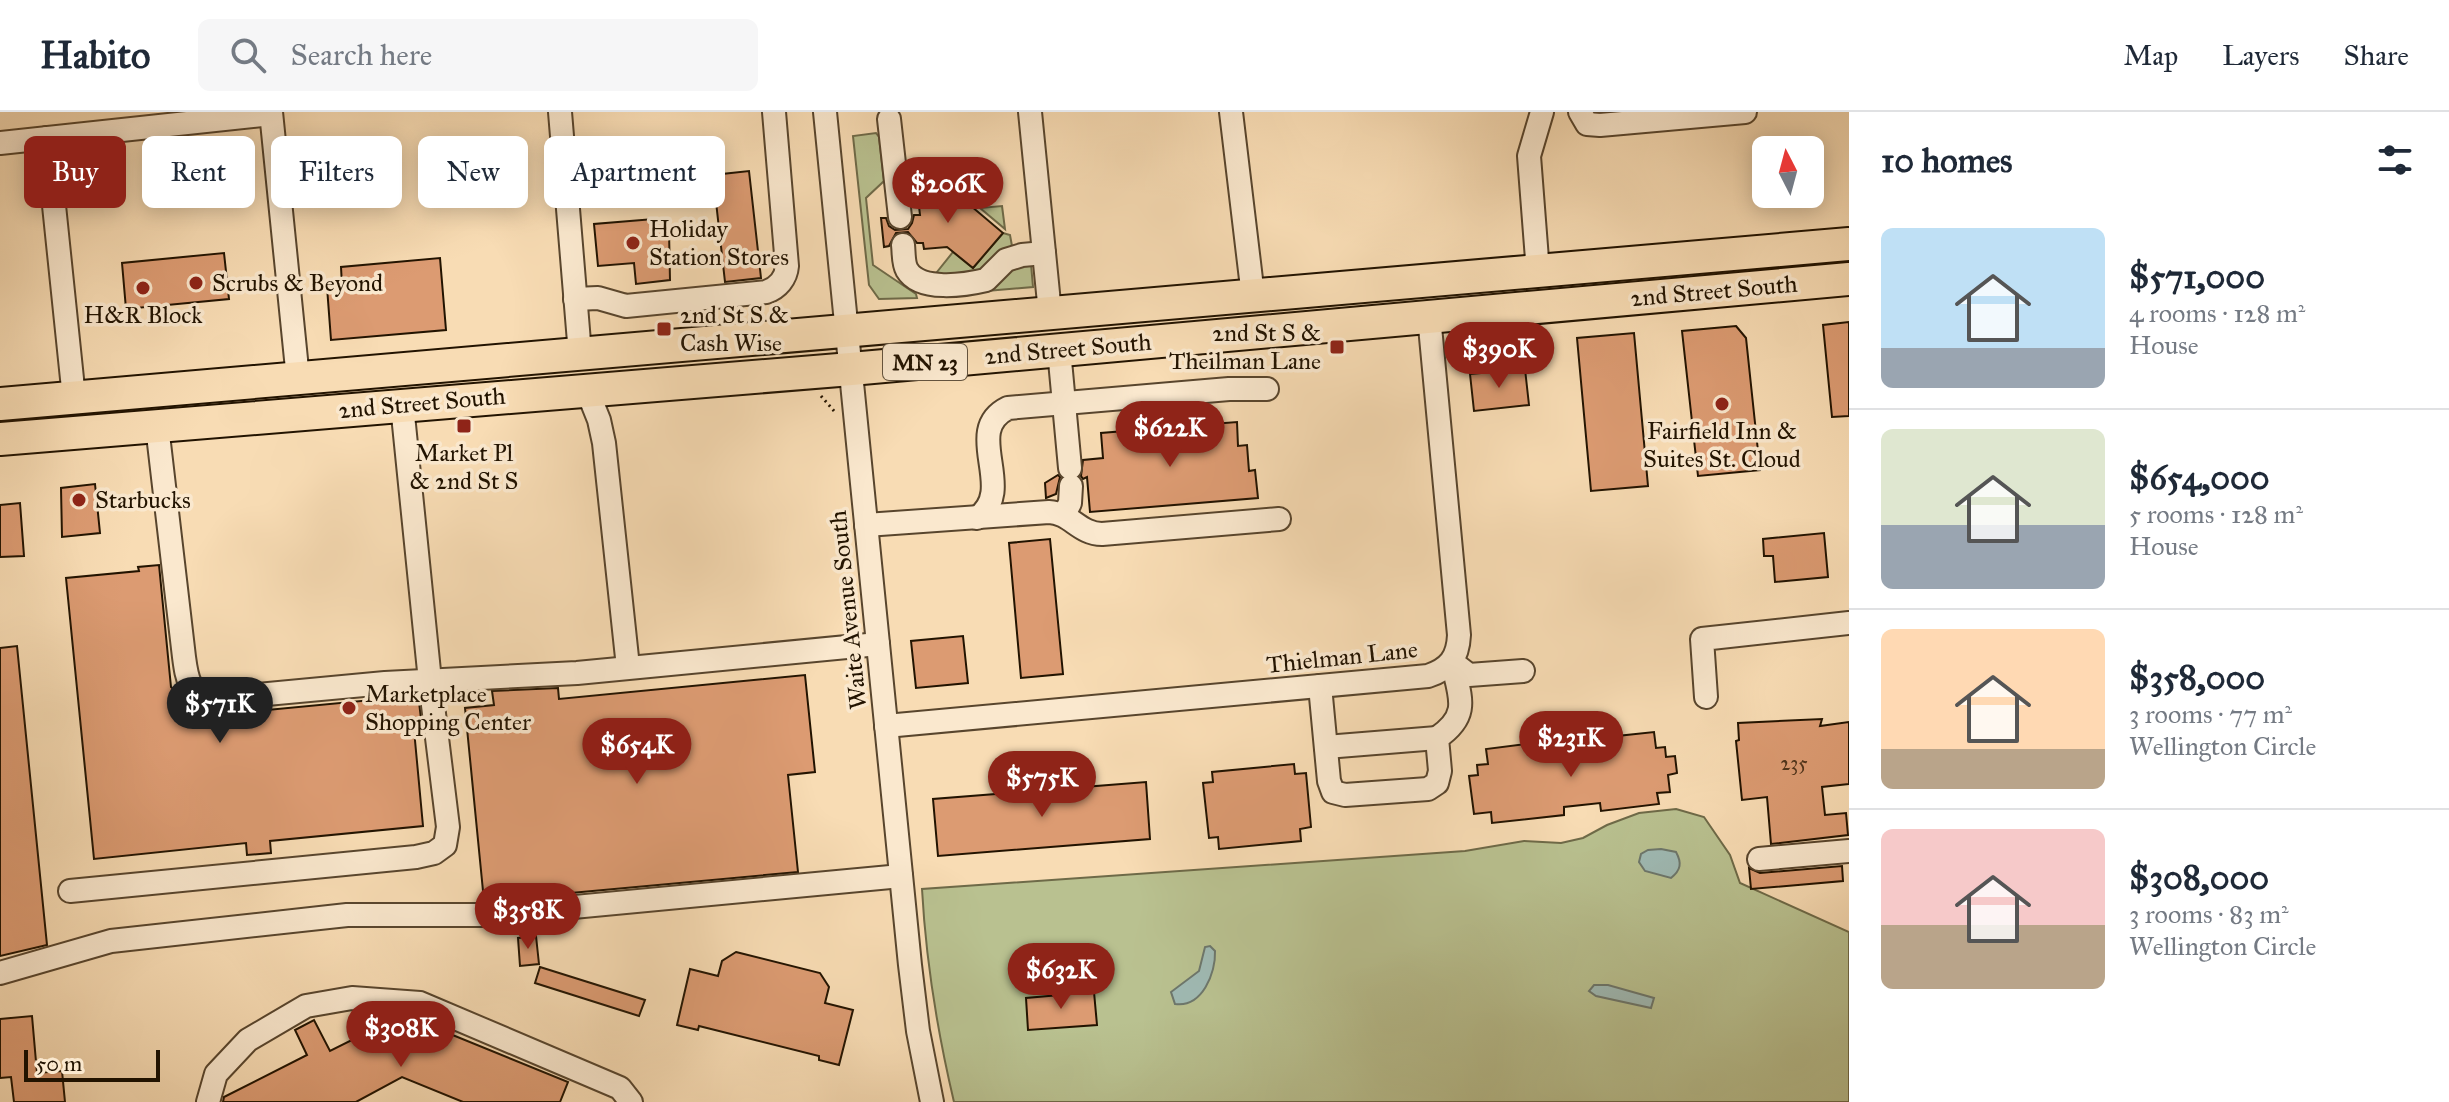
<!DOCTYPE html>
<html lang="en">
<head>
<meta charset="utf-8">
<style>
  :root { --surface:#fff; --page:#f6f6f7; --text:#1f2937; --muted:#747a83; --line:#e0e1e3; --accent:#8f2418 }
  body { margin:0; font-family:"IM FELL Great Primer",serif; background:var(--page); color:var(--text); height:100vh; display:flex; flex-direction:column; font-size:30px; white-space:nowrap }
  * { box-sizing:border-box; margin:0 }
  p { font-size:26px; color:var(--muted) }
  .icon { flex:none; width:44px; height:44px; fill:none; stroke:currentColor; stroke-width:2; stroke-linecap:round; stroke-linejoin:round }
  .map { position:relative; flex:1; overflow:hidden }
  .side { display:flex; flex-direction:column; background:var(--surface); width:600px }
  .side>* { flex:none }
  .guide { position:absolute; left:24px; top:24px; width:760px; height:72px; display:flex; gap:16px }
  .needle { width:52px; rotate:354deg }
  .fabs { position:absolute; left:1752px; top:24px; display:grid; gap:16px }
  .fabs a { display:grid; place-items:center; width:72px; height:72px; border-radius:12px; background:var(--surface); box-shadow:0 4px 20px #0003; font-size:40px }
  .scale { position:absolute; left:24px; bottom:20px; width:136px; box-sizing:border-box; padding-left:8px; border:4px solid #221300; border-top:0; font-size:22px; line-height:28px; white-space:nowrap; color:#221300; -webkit-text-stroke:6px #fae8ce; paint-order:stroke }
  .price { position:absolute; translate:-50% -68px; padding:0 18px; border-radius:28px; background:var(--accent); color:#fff; font-size:26px; line-height:52px; filter:drop-shadow(0 2px 4px #0008) }
  .price::after { content:''; position:absolute; left:50%; top:48px; width:24px; height:18px; margin-left:-12px; background:inherit; clip-path:polygon(0 0,100% 0,50% 100%) }
  .price.current { background:#222; color:#fff }
  ul { padding:0; list-style:none }
  li { display:flex; align-items:center; gap:24px; height:200px; padding:0 32px }
  li+li { border-top:2px solid var(--line) }
  li span { display:grid; place-items:center; flex:none; width:224px; height:160px; border-radius:12px; color:#555 }
  li>.icon { margin-inline-start:auto }
  span .icon { width:96px; height:96px; fill:#fffc; stroke-width:1 }
  li b { font-size:34px }
  h2 { display:flex; justify-content:space-between; align-items:center; height:96px; padding:0 32px; font-size:34px }
  .pill { padding:0 28px; border-radius:12px; background:var(--surface); box-shadow:0 4px 20px #0003; font-size:28px; line-height:72px }
  .pill.current { background:var(--accent); color:#fff }
  header { display:flex; align-items:center; gap:48px; box-sizing:border-box; height:112px; padding:0 40px; background:var(--surface); border-bottom:2px solid var(--line) }
  header strong { font-size:38px }
  nav { display:flex; gap:44px; margin-inline-start:auto; font-size:28px }
  .search { width:560px; height:72px; background:var(--page); display:flex; align-items:center; gap:20px; box-sizing:border-box; padding:0 28px; border-radius:12px; color:var(--muted); font-size:30px }
  main { display:flex; flex:1; min-height:0 }
  .map>svg:first-child { display:block }
</style>
</head>
<body>
<header>
<strong>Habito</strong>
<div class="search"><svg class="icon" aria-label="search" viewBox="0 0 24 24"><circle cx="10" cy="10" r="6"/><path d="M15 15l6 6"/></svg>Search here</div>
<nav><a>Map</a><a>Layers</a><a>Share</a></nav>
</header>
<main>
<div class="map">
<svg width="1849" height="990" viewBox="0 0 1849 990">
  <rect width="100%" height="100%" fill="#f8dcb4"/>
  <filter id="stains"><feTurbulence type="fractalNoise" baseFrequency=".0025" numOctaves="4"/><feColorMatrix values="0 0 0 0 .2 0 0 0 0 .09 0 0 0 0 .02 0 0 0 .5 -.17"/></filter>
  <radialGradient id="worn" r=".72"><stop offset=".6" stop-color="#630" stop-opacity="0"/><stop offset="1" stop-color="#630" stop-opacity=".3"/></radialGradient>
  <g fill="#b9c190" stroke="#6e6a48" stroke-width="2">
    <polygon points="876,21 879,25 884,69 866,86 873,153 916,182 917,186 879,187 869,173 853,24"/>
    <polygon points="1002,94 1005,117 980,96"/>
    <polygon points="1003,121 1010,123 1012,134 987,159 944,165 937,160 953,140 973,156"/>
    <polygon points="1031,152 1033,175 986,179 1003,159"/>
    <path d="M1676 697 1704 705 1730 743 1740 771 1849 820V990H954C937 918 926 851 922 777L1465 739 1524 729 1561 731 1583 726 1607 713 1639 701Z"/>
  </g>
  <g fill="#9fbab4" stroke="#6d776c" stroke-width="2">
    <path d="M1661 737 1676 740C1682 751 1681 758 1671 766L1645 759 1639 750 1641 742 1648 738Z"/>
    <path d="M1210 834 1215 839C1216 861 1202 896 1175 892L1171 880 1199 859 1205 835Z"/>
    <polygon points="1594,873 1608,873 1654,886 1651,896 1596,884 1589,879"/>
  </g>
  <g fill="#dc9b72" stroke="#221300" stroke-width="2">
    <polygon points="749,59 761,166 725,170 713,63"/>
    <polygon points="957,74 958,83 1003,121 973,156 947,135 924,137 923,131 917,131 908,120 896,121 889,134 884,135 881,106 886,106 889,114 895,118 908,117 912,111 914,103 920,103 917,77"/>
    <polygon points="666,106 669,118 670,168 636,172 634,151 598,154 594,112"/>
    <polygon points="224,141 229,187 126,197 122,151"/>
    <polygon points="440,146 446,218 331,228 327,175 342,174 341,155"/>
    <polygon points="1849,210 1849,304 1832,305 1823,213"/>
    <polygon points="1736,214 1746,226 1760,358 1698,364 1682,219"/>
    <polygon points="1634,221 1648,374 1591,379 1577,226"/>
    <polygon points="1525,257 1529,293 1474,299 1470,262"/>
    <polygon points="1237,310 1238,334 1247,333 1249,359 1255,358 1258,386 1090,400 1087,365 1083,367 1081,364 1083,348 1103,346 1101,321 1137,318 1138,324 1200,319 1200,313"/>
    <polygon points="1058,363 1060,365 1056,382 1046,386 1045,371"/>
    <polygon points="95,372 100,421 62,425 61,376"/>
    <polygon points="20,391 24,444 0,445 0,393"/>
    <polygon points="1824,421 1828,465 1775,470 1773,444 1764,444 1763,427"/>
    <polygon points="1050,427 1063,562 1021,566 1009,431"/>
    <polygon points="159,453 171,575 206,604 413,584 413,591 419,590 421,607 413,607 423,714 270,729 271,741 247,743 246,731 94,747 66,466 139,459 138,455"/>
    <polygon points="963,524 968,571 916,576 911,529"/>
    <polygon points="17,534 47,833 0,844 0,536"/>
    <polygon points="805,563 815,660 788,663 798,760 484,789 465,596 494,593 492,579 558,576 559,587"/>
    <polygon points="1822,607 1820,614 1849,610 1849,672 1822,675 1825,703 1846,701 1848,723 1771,732 1767,685 1742,688 1736,629 1739,628 1738,611"/>
    <polygon points="1654,620 1656,636 1665,635 1666,645 1675,644 1677,661 1668,663 1670,680 1657,681 1659,692 1601,699 1600,691 1564,695 1564,703 1492,711 1491,700 1474,702 1469,664 1478,663 1477,653 1488,652 1486,637 1542,630 1543,645 1610,637 1608,625"/>
    <polygon points="1294,652 1295,662 1306,661 1311,715 1300,717 1301,729 1219,737 1218,725 1209,726 1203,671 1213,670 1212,660"/>
    <polygon points="1146,670 1150,727 938,744 933,687"/>
    <polygon points="1842,754 1843,769 1751,777 1749,756 1760,761"/>
    <polygon points="536,824 539,852 520,854 518,826"/>
    <polygon points="736,840 820,861 829,875 825,891 853,898 839,953 819,948 819,944 699,914 698,918 677,913 690,857 718,864 722,849"/>
    <polygon points="540,855 645,888 639,904 535,871"/>
    <polygon points="1094,880 1097,913 1028,918 1026,886"/>
    <polygon points="32,904 37,961 62,959 65,990 14,990 11,965 0,966 0,907"/>
    <polygon points="400,904 406,904 568,970 560,990 463,990 402,965 356,990 223,990 224,985 307,943 295,918 314,908 330,939"/>
  </g>
  <g fill="none" stroke-linecap="round" stroke-linejoin="round">
    <g stroke="#58452d" stroke-width="26">
      <g id="minor">
        <polyline points="271,0 298,267"/>
        <polyline points="560,0 580,242"/>
        <polyline points="825,0 910,853 918,919 932,990"/>
        <polyline points="1030,0 1050,201"/>
        <polyline points="1231,0 1253,184"/>
        <polyline points="1580,0 1587,12 1600,13 1745,0"/>
        <polyline points="889,7 900,105"/>
        <polyline points="47,26 74,286"/>
        <polyline points="0,31 271,2"/>
        <path d="M903 133C904 141 903 151 907 158 920 180 965 173 986 168L1006 148 1022 143 1044 141"/>
        <polyline points="1538,160 1529,44 1542,0"/>
        <path d="M575 187 598 186 626 194 766 180C778 176 786 166 787 154L774 0"/>
        <polyline points="1059,238 1070,356"/>
        <polyline points="587,278 599,308 604,331 628,555"/>
        <path d="M157 314 184 545C187 568 189 581 213 587L385 571 577 561 878 532"/>
        <polyline points="1064,403 1070,391 1071,374"/>
        <path d="M977 406C1018 377 961 319 1008 296L1229 277H1267"/>
        <path d="M866 413 1049 400C1071 401 1079 422 1102 422L1279 407"/>
        <polyline points="1452,550 1469,563 1523,559"/>
        <path d="M1320 574 1329 669 1333 680 1345 683 1428 677 1437 671 1440 659 1437 626C1471 603 1460 585 1452 550"/>
        <polyline points="1706,585 1702,527 1849,511"/>
        <path d="M886 614 1428 564C1449 557 1458 546 1459 523L1429 204"/>
        <polyline points="1326,635 1437,626"/>
        <polyline points="1759,747 1849,739"/>
        <polyline points="70,779 416,745 434,741 445,733 448,715 430,569 402,293"/>
        <polyline points="0,861 111,829 347,803 489,803 901,764"/>
        <polyline points="208,990 216,962 248,928 306,894 352,886 420,891 620,976 631,990"/>
      </g>
    </g>
    <g stroke="#221300" stroke-width="36">
      <g id="highway">
        <polyline points="0,292 1849,132"/>
        <polyline points="0,327 851,257 1849,167"/>
      </g>
    </g>
    <polyline stroke="#221300" stroke-width="3" stroke-dasharray="2 4" stroke-linecap="butt" points="821,284 834,299"/>
    <use href="#minor" stroke="#fae8ce" stroke-width="22"/>
    <use href="#highway" stroke="#f8dcb4" stroke-width="32"/>
  </g>
  <g fill="#8f2418" stroke="#fae8ce" stroke-width="3">
    <circle cx="633" cy="131" r="8"/>
    <circle cx="196" cy="171" r="8"/>
    <circle cx="143" cy="176" r="8"/>
    <rect x="656" y="209" width="16" height="16" rx="4"/>
    <rect x="1329" y="227" width="16" height="16" rx="4"/>
    <circle cx="1722" cy="292" r="8"/>
    <rect x="456" y="306" width="16" height="16" rx="4"/>
    <circle cx="79" cy="388" r="8"/>
    <circle cx="349" cy="596" r="8"/>
  </g>
  <g text-anchor="middle" dominant-baseline="central" stroke-width="7" stroke-linejoin="round" paint-order="stroke">
    <g font-size="20" fill="#50351c">
      <text x="1794" y="651">235</text>
    </g>
    <rect fill="#fae8ce" stroke="#63533e" stroke-width="2" x="883" y="232" width="84" height="36" rx="6"/>
    <g font-size="22" font-weight="bold" fill="#221300">
      <text x="925" y="250">MN 23</text>
    </g>
    <g font-size="24" fill="#221300" stroke="#fae8ce" text-anchor="start">
      <text x="649" y="117">Holiday<tspan x="649" dy="28">Station Stores</tspan></text>
      <text x="212" y="171">Scrubs &amp; Beyond</text>
      <text x="143" y="203" text-anchor="middle">H&amp;R Block</text>
      <text x="680" y="203">2nd St S &amp;<tspan x="680" dy="28">Cash Wise</tspan></text>
      <text x="1321" y="221" text-anchor="end">2nd St S &amp;<tspan x="1321" dy="28">Theilman Lane</tspan></text>
      <text x="1722" y="319" text-anchor="middle">Fairfield Inn &amp;<tspan x="1722" dy="28">Suites St. Cloud</tspan></text>
      <text x="464" y="341" text-anchor="middle">Market Pl<tspan x="464" dy="28">&amp; 2nd St S</tspan></text>
      <text x="95" y="388">Starbucks</text>
      <text x="365" y="582">Marketplace<tspan x="365" dy="28">Shopping Center</tspan></text>
    </g>
    <g font-size="24" fill="#221300" stroke="#fae8ce">
      <text transform="translate(1714 179) rotate(-5)">2nd Street South</text>
      <text transform="translate(1068 237) rotate(-5)">2nd Street South</text>
      <text transform="translate(422 291) rotate(-5)">2nd Street South</text>
      <text transform="translate(848 498) rotate(-96)">Waite Avenue South</text>
      <text transform="translate(1342 545) rotate(-6)">Thielman Lane</text>
    </g>
  </g>
  <rect width="100%" height="100%" filter="url(#stains)"/>
  <rect width="100%" height="100%" fill="url(#worn)"/>
</svg>
<div class="fabs">
<a><svg class="needle" viewBox="-14 -14 28 28"><path d="M0-13l5 13h-10z" fill="#e53935"/><path d="M0 13l5-13h-10z" fill="#747a83"/></svg></a>
</div>
<div class="scale">50 m</div>
<b class="price" style="left:948px;top:113px">$206K</b>
<b class="price" style="left:1499px;top:278px">$390K</b>
<b class="price" style="left:1170px;top:357px">$622K</b>
<b class="price current" style="left:220px;top:633px">$571K</b>
<b class="price" style="left:1571px;top:667px">$231K</b>
<b class="price" style="left:637px;top:674px">$654K</b>
<b class="price" style="left:1042px;top:707px">$575K</b>
<b class="price" style="left:528px;top:839px">$358K</b>
<b class="price" style="left:1061px;top:899px">$632K</b>
<b class="price" style="left:401px;top:957px">$308K</b>
<div class="guide">
<a class="pill current">Buy</a>
<a class="pill">Rent</a>
<a class="pill">Filters</a>
<a class="pill">New</a>
<a class="pill">Apartment</a>
</div>
</div>
<section class="side">
<h2>10 homes<svg class="icon" aria-label="filters" viewBox="0 0 24 24"><path d="M4 7h16M4 17h16"/><circle cx="9" cy="7" r="2"/><circle cx="15" cy="17" r="2"/></svg></h2>
<ul>
<li><span style="background:linear-gradient(#bfe0f5 75%,#9aa5b1 0)"><svg class="icon" aria-label="home" viewBox="0 0 24 24"><path d="M3 11l9-7 9 7M6 9v11h12V9"/></svg></span><div><b>$571,000</b><p>4 rooms · 128 m²</p><p>House</p></div></li>
<li><span style="background:linear-gradient(#dfe7d0 60%,#9aa5b1 0)"><svg class="icon" aria-label="home" viewBox="0 0 24 24"><path d="M3 11l9-7 9 7M6 9v11h12V9"/></svg></span><div><b>$654,000</b><p>5 rooms · 128 m²</p><p>House</p></div></li>
<li><span style="background:linear-gradient(#ffd9b3 75%,#b9a48a 0)"><svg class="icon" aria-label="home" viewBox="0 0 24 24"><path d="M3 11l9-7 9 7M6 9v11h12V9"/></svg></span><div><b>$358,000</b><p>3 rooms · 77 m²</p><p>Wellington Circle</p></div></li>
<li><span style="background:linear-gradient(#f6c9c9 60%,#b9a48a 0)"><svg class="icon" aria-label="home" viewBox="0 0 24 24"><path d="M3 11l9-7 9 7M6 9v11h12V9"/></svg></span><div><b>$308,000</b><p>3 rooms · 83 m²</p><p>Wellington Circle</p></div></li>
</ul>
</section>
</main>
</body>
</html>
